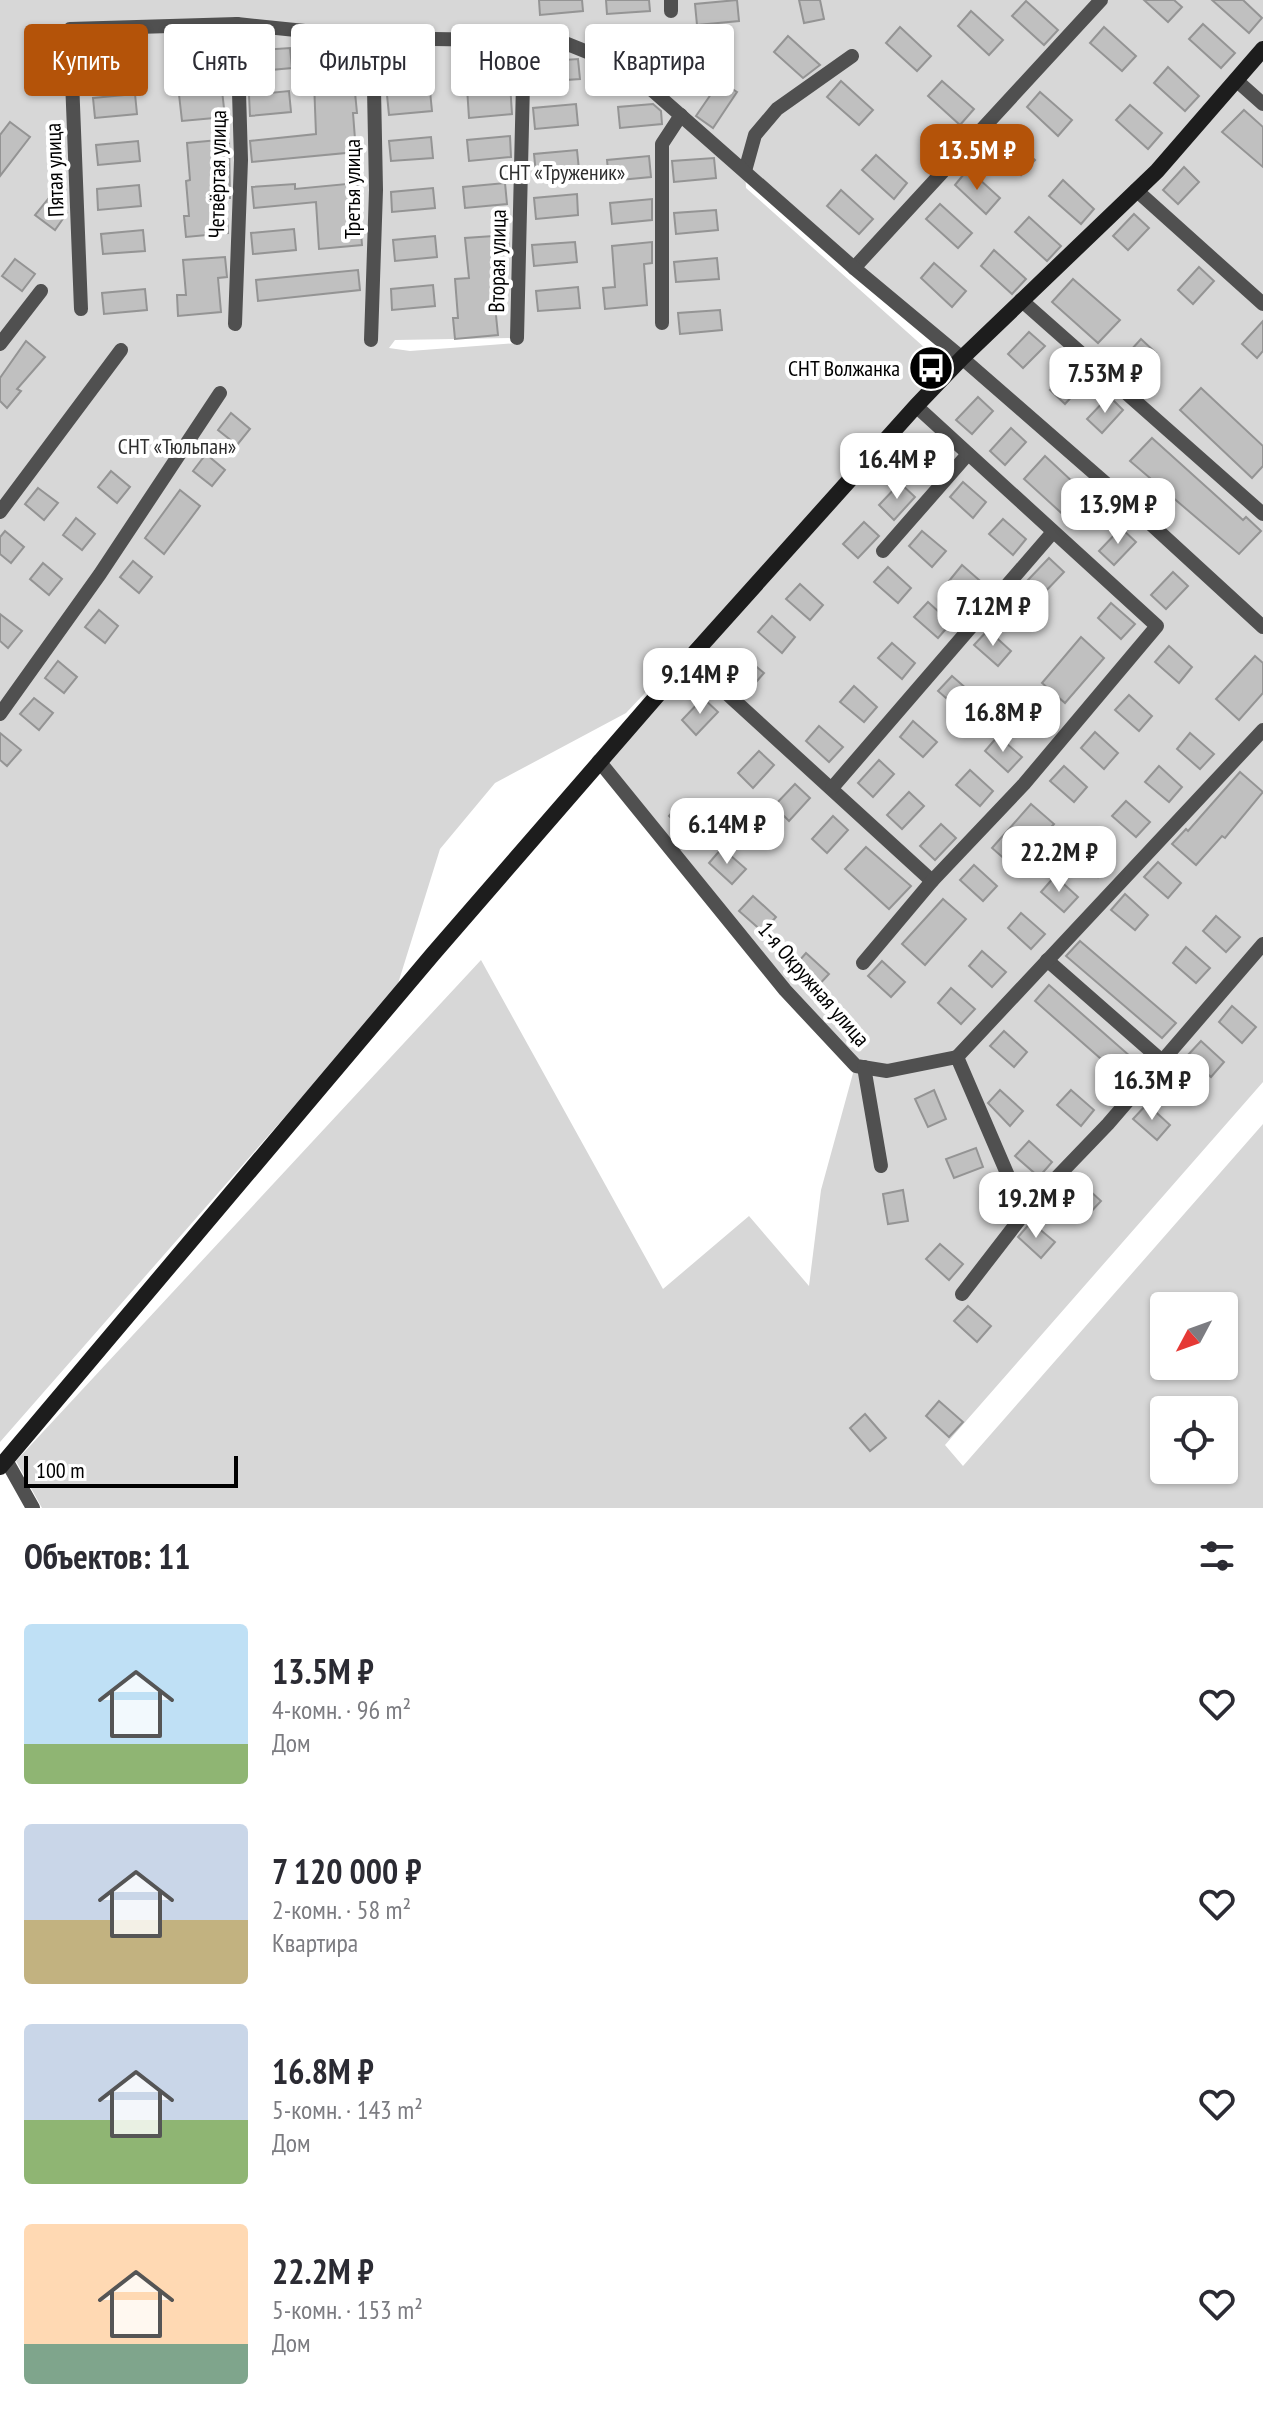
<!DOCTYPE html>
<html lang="ru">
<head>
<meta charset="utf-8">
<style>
  :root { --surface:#fff; --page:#f7f7f7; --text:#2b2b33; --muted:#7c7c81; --accent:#b45309 }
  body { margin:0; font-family:"PT Sans Narrow",sans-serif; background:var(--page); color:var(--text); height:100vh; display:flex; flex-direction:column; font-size:30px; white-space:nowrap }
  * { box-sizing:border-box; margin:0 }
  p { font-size:26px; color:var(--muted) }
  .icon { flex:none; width:44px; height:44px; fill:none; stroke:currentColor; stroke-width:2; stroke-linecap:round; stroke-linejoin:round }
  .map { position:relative; height:1508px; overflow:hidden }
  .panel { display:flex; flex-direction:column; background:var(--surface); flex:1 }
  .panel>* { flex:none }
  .banner { position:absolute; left:24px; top:24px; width:800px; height:72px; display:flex; gap:16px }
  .needle { width:52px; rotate:229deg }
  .controls { position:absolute; left:1150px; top:1292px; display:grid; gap:16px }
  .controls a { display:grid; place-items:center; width:88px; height:88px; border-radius:8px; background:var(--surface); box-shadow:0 2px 6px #0004; font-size:40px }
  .scale { position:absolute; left:24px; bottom:20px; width:214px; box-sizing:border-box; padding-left:8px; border:4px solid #000; border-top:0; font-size:22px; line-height:28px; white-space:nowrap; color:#000; -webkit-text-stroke:6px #fff; paint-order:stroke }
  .price { position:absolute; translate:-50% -68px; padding:0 18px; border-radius:16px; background:#fff; color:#222; font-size:26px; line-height:52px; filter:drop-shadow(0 2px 4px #0008) }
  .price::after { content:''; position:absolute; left:50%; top:48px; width:24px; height:18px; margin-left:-12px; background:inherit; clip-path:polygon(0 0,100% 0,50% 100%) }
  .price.current { background:var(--accent); color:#fff }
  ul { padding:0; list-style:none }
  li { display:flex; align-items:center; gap:24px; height:200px; padding:0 24px }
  li span { display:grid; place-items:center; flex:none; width:224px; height:160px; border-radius:8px; color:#555 }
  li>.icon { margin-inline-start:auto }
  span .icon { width:96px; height:96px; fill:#fffc; stroke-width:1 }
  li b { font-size:34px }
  h2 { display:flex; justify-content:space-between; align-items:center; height:96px; padding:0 24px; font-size:34px }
  .tag { padding:0 28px; border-radius:8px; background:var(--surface); box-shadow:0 2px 6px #0004; font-size:28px; line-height:72px }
  .tag.current { background:var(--accent); color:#fff }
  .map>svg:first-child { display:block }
</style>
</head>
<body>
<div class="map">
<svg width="1263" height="1508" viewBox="0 0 1263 1508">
  <rect width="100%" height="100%" fill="#fff"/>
  <path fill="#d7d7d7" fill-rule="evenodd" d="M0 0H1263V1082L945 1445 963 1466 1263 1124V1508H42L16 1461 481 960 663 1289 749 1216 809 1286 821 1190 855 1066 599 761 962 358 745 172 746 188 944 365 770 561 626 713 495 783 440 849 396 990 0 1442ZM517 338V343L410 351 389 348 395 340ZM1164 1306H1224V1366H1164ZM1164 1410H1224V1470H1164Z"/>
  <g fill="#c0c0c0" stroke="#949494" stroke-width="2">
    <polygon points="539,0 582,0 583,11 540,15"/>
    <polygon points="606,0 649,0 650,11 607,14"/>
    <polygon points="737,0 739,21 697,25 695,4"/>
    <polygon points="799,0 820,0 824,19 804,23"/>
    <polygon points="1144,0 1174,0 1182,7 1168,22"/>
    <polygon points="1212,0 1243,0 1262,18 1249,33"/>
    <polygon points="1026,1 1058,30 1044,45 1012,16"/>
    <polygon points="971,11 1003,40 989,55 958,26"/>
    <polygon points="1203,24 1235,53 1221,68 1189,39"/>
    <polygon points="900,27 931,56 917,71 886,43"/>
    <polygon points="1104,27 1136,56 1122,71 1090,43"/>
    <polygon points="788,36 820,65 803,78 774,52"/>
    <polygon points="141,46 143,67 100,70 99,50"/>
    <polygon points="290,48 292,68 249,72 248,51"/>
    <polygon points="658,50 691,78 677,94 645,66"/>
    <polygon points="356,51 358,72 353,72 357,113 353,113 356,152 252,162 250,141 316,134 313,55"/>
    <polygon points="426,51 432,111 389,115 383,55"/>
    <polygon points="508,53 512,114 469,118 465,57"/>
    <polygon points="218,55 225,117 182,121 175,59"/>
    <polygon points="578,59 580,79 537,82 535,62"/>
    <polygon points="1168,67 1199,96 1185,111 1154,83"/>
    <polygon points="720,81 737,92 713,128 696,116"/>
    <polygon points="841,81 873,110 859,125 827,97"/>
    <polygon points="942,81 974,109 960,125 928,96"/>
    <polygon points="289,91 291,112 250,116 249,95"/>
    <polygon points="1040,92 1072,120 1058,136 1027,107"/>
    <polygon points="135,94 137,114 95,118 93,98"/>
    <polygon points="576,104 578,125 535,129 533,108"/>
    <polygon points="653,104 661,111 662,124 620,128 618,107"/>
    <polygon points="1130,105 1162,133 1148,149 1116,120"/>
    <polygon points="1244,110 1263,127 1263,167 1222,132"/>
    <polygon points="10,122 30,137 0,176 0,135"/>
    <polygon points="1003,131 1035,160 1021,175 989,146"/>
    <polygon points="510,136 511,157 469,161 467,140"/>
    <polygon points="431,137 433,158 391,161 389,141"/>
    <polygon points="229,139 230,198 226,198 228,233 186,237 184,216 189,216 186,181 190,180 187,143"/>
    <polygon points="138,141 140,161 98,165 96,145"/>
    <polygon points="577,150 579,170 536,174 534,154"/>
    <polygon points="876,155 907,183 894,199 862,170"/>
    <polygon points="649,156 651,177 609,181 607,160"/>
    <polygon points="714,158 716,178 674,182 672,161"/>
    <polygon points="1184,167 1199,182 1178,204 1163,190"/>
    <polygon points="968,169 1000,198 986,214 955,185"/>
    <polygon points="1063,180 1094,209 1081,224 1049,196"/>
    <polygon points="357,183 362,245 319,249 316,202 254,208 252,187 295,184 295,189"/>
    <polygon points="505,183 507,204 465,208 463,187"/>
    <polygon points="139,185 141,206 98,210 97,189"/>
    <polygon points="433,188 435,208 392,212 391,192"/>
    <polygon points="841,190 873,219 859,234 827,206"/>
    <polygon points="577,194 578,215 536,219 534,198"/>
    <polygon points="48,199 67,213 55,230 35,215"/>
    <polygon points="652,199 652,220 612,224 610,203"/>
    <polygon points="940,204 972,233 958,248 926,219"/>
    <polygon points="716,210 718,230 676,234 674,213"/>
    <polygon points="1134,214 1149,228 1128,250 1113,236"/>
    <polygon points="1029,217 1061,246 1047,261 1015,232"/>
    <polygon points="294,229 296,250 253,254 251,233"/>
    <polygon points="143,230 145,251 103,254 101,234"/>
    <polygon points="508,235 509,255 495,256 499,296 494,296 498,335 455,339 453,318 458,318 455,279 469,278 465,238"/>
    <polygon points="435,236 437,257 395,261 393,240"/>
    <polygon points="575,242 577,262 534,266 532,245"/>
    <polygon points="652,242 652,263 644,264 647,305 605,309 603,288 615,287 612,246"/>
    <polygon points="994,250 1026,279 1012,294 981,266"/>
    <polygon points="225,257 227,277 218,278 221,312 178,316 177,295 186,295 183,260"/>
    <polygon points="717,258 719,279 676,282 674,262"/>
    <polygon points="15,259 35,274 22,291 2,276"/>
    <polygon points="934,263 966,291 952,307 921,278"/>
    <polygon points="1199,267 1214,281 1193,304 1178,290"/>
    <polygon points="358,270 360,290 258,301 256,280"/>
    <polygon points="1073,279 1120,320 1098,343 1052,302"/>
    <polygon points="433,285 435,306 392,310 391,289"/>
    <polygon points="578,287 580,308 538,311 536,291"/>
    <polygon points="145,289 147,310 104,314 102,293"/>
    <polygon points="720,310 722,330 680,334 678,313"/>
    <polygon points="1263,321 1263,351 1257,358 1242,344"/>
    <polygon points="1029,332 1045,346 1023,368 1008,354"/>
    <polygon points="1141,339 1156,353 1134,376 1120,362"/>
    <polygon points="26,341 45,357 17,389 21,391 7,408 0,401 0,378"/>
    <polygon points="1071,367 1086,381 1065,404 1050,390"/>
    <polygon points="1201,388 1263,446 1263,466 1252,478 1180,410"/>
    <polygon points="1109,396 1123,410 1102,433 1087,419"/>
    <polygon points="978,397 993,411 972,434 956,420"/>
    <polygon points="231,413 250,429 237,445 218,430"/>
    <polygon points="1011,428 1026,442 1005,465 990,451"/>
    <polygon points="1152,438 1243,520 1246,517 1261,531 1239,554 1130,461"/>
    <polygon points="206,454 225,470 212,486 193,471"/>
    <polygon points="1045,456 1089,497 1068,519 1024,479"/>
    <polygon points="111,471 130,487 117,503 98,487"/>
    <polygon points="963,482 986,502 973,518 950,497"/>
    <polygon points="900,483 915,497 894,520 879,505"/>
    <polygon points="38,488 58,503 44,520 25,504"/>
    <polygon points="180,490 200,506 164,554 145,538"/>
    <polygon points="76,518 95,534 82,550 63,535"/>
    <polygon points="1003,519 1026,539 1013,555 989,534"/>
    <polygon points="864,522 879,536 858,558 843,544"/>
    <polygon points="1121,528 1136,542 1114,565 1099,551"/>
    <polygon points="5,531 24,547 11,563 0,554 0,537"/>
    <polygon points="922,531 946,551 932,567 909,546"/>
    <polygon points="1049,558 1064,572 1042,595 1027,581"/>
    <polygon points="133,561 152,577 139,593 120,577"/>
    <polygon points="43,563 62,579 49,595 30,579"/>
    <polygon points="962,565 986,586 972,602 949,581"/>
    <polygon points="888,567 911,588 898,603 874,582"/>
    <polygon points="1173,572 1188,586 1166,609 1151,595"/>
    <polygon points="800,584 823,605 810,620 786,599"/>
    <polygon points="928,602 951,623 938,638 914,617"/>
    <polygon points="1111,603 1135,624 1121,639 1098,618"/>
    <polygon points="99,610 118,626 105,643 85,627"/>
    <polygon points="0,614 22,631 8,648 0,641"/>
    <polygon points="772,616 795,637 782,653 758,632"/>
    <polygon points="988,630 1011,651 998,666 974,645"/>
    <polygon points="1081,637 1104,658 1065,703 1042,683"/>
    <polygon points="892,643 915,663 902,679 878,658"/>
    <polygon points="1169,646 1192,667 1179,683 1155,662"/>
    <polygon points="740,653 764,673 750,689 727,668"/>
    <polygon points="1255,656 1263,663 1263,693 1239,720 1216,699"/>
    <polygon points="58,661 77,677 64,693 45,678"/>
    <polygon points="952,676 975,696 962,712 938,691"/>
    <polygon points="854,686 877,707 864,722 840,702"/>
    <polygon points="1129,695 1152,716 1139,731 1115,710"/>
    <polygon points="34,698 53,713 39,730 20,714"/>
    <polygon points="703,698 718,712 696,735 682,720"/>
    <polygon points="1027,700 1050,721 1037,736 1014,716"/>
    <polygon points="913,721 937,742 923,757 900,737"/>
    <polygon points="819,726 843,747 829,762 806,741"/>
    <polygon points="1095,732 1118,753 1104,769 1081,748"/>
    <polygon points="0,733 21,750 7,766 0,760"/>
    <polygon points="1190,733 1214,754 1200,769 1177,749"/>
    <polygon points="998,736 1022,757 1008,772 985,751"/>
    <polygon points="759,751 774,765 753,788 738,773"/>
    <polygon points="879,760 894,774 873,797 858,783"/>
    <polygon points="1064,766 1087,787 1074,802 1050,781"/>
    <polygon points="1159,766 1182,787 1169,802 1145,782"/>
    <polygon points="970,770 993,791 980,806 956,785"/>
    <polygon points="1240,772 1263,792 1225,838 1222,836 1196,865 1172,844 1186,829 1188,831"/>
    <polygon points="795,784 810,798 789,821 774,806"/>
    <polygon points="909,792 924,806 902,829 887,815"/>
    <polygon points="682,801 706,822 692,837 669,816"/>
    <polygon points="1126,801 1150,822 1136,837 1112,816"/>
    <polygon points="1031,804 1054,824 1015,868 992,848"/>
    <polygon points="833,816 848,830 827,853 812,839"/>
    <polygon points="941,824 956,838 935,860 920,846"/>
    <polygon points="1088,841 1111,862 1098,877 1074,856"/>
    <polygon points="866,847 911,886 889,909 845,869"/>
    <polygon points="722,848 746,869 732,884 709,863"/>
    <polygon points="1158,862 1181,883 1168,898 1144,877"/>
    <polygon points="974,865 997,886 983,901 960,880"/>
    <polygon points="1055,876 1078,897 1064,912 1041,892"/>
    <polygon points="1125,894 1148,915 1135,930 1111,910"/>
    <polygon points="753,896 776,917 763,932 739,911"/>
    <polygon points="943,899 966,919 925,965 902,944"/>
    <polygon points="1021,913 1045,934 1031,949 1008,928"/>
    <polygon points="1216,916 1240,937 1226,952 1203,931"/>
    <polygon points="1080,941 1176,1023 1162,1038 1066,956"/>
    <polygon points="1186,947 1210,968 1196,983 1173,963"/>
    <polygon points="982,951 1006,972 992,987 969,966"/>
    <polygon points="806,953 829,974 815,989 792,969"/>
    <polygon points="882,961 905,982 891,997 868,976"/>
    <polygon points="1049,985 1139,1064 1125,1080 1035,1001"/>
    <polygon points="951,988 975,1009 961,1024 938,1003"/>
    <polygon points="1232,1006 1256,1027 1242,1043 1219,1022"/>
    <polygon points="1004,1031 1027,1052 1014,1067 990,1046"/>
    <polygon points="1201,1041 1224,1062 1211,1077 1187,1056"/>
    <polygon points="934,1090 946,1119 928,1127 915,1099"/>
    <polygon points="1000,1090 1023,1111 1010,1126 988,1103"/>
    <polygon points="1071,1090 1094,1110 1081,1126 1057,1105"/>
    <polygon points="1147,1104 1170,1125 1157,1140 1133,1119"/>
    <polygon points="1029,1141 1052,1162 1039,1177 1015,1156"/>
    <polygon points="976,1148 983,1167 954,1178 946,1159"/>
    <polygon points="1078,1180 1101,1201 1087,1216 1064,1196"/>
    <polygon points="903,1190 908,1221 888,1224 883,1194"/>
    <polygon points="1031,1222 1055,1242 1041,1258 1018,1237"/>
    <polygon points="940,1244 963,1264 949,1280 926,1259"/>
    <polygon points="968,1306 991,1326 977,1342 954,1321"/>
    <polygon points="939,1401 963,1422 949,1437 926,1416"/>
    <polygon points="865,1414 886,1438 870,1451 850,1428"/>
  </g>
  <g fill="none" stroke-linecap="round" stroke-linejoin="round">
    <g stroke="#505050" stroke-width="14">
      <polyline points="671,0 671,11"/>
      <polyline points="1236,80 1263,104"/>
      <polyline points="745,171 755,135 777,109 852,56"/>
      <polyline points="1136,190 1263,304"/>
      <polyline points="854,268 1101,0"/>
      <polyline points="1021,300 1263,514"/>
      <polyline points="81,309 70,29 237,24 373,38 560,41 627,68 854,268 962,358 1118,494 1263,627"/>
      <polyline points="662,323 662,144 681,115"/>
      <polyline points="235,324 241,160 237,24"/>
      <polyline points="517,338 524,40"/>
      <polyline points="371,340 376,190 373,38"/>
      <polyline points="0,344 41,291"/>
      <polyline points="0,512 121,350"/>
      <polyline points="883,551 968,454"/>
      <polyline points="689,659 932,881"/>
      <polyline points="0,714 100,574 220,393"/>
      <polyline points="599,761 785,990 856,1066 887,1071 957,1057 1009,1178 1033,1202"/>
      <polyline points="832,788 1053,532"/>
      <polyline points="1047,960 1161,1060"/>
      <polyline points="863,963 932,881 1024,784 1157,626 916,406"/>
      <polyline points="957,1057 1263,730"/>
      <polyline points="864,1067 881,1166"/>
      <polyline points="962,1294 1033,1202 1108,1124 1263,944"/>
      <polyline points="6,1460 33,1508"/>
    </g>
    <polyline stroke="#1d1d1d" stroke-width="16" points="0,1467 433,954 689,659 916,406 962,358 1157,171 1263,49"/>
  </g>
  <defs>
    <g id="bus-disc" transform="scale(2.3)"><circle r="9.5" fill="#000" stroke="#fff"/><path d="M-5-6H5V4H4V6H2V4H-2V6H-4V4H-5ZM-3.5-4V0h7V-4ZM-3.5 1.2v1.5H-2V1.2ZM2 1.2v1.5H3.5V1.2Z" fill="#fff"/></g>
  </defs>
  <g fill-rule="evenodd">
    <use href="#bus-disc" x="931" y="368"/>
  </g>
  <g text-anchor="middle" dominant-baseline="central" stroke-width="8" stroke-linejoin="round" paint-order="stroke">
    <g font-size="22" fill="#000" stroke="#fff">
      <text transform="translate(54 170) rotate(-92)">Пятая улица</text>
      <text transform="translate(217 174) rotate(-89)">Четвёртая улица</text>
      <text transform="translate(352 189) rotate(-90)">Третья улица</text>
      <text transform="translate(497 261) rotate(-89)">Вторая улица</text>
      <text transform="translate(814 984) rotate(49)">1-я Окружная улица</text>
    </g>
    <g font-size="22" fill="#2e2e2e" stroke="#fff">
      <text x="562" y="172">СНТ «Труженик»</text>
      <text x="177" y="446">СНТ «Тюльпан»</text>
    </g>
    <g font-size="22" fill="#000" stroke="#fff" text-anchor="end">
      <text x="900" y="368">СНТ Волжанка</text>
    </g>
  </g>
</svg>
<div class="controls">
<a><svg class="needle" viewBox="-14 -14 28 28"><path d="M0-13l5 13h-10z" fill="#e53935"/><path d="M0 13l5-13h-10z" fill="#7c7c81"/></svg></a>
<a><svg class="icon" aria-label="locate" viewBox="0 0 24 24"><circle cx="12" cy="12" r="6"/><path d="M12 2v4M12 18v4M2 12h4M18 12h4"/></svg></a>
</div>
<div class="scale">100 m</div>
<b class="price current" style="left:977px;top:192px">13.5M ₽</b>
<b class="price" style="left:1105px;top:415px">7.53M ₽</b>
<b class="price" style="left:897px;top:501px">16.4M ₽</b>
<b class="price" style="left:1118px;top:546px">13.9M ₽</b>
<b class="price" style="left:993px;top:648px">7.12M ₽</b>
<b class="price" style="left:700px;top:716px">9.14M ₽</b>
<b class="price" style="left:1003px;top:754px">16.8M ₽</b>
<b class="price" style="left:727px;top:866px">6.14M ₽</b>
<b class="price" style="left:1059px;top:894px">22.2M ₽</b>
<b class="price" style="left:1152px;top:1122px">16.3M ₽</b>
<b class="price" style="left:1036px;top:1240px">19.2M ₽</b>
<div class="banner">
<a class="tag current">Купить</a>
<a class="tag">Снять</a>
<a class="tag">Фильтры</a>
<a class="tag">Новое</a>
<a class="tag">Квартира</a>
</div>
</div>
<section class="panel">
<h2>Объектов: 11<svg class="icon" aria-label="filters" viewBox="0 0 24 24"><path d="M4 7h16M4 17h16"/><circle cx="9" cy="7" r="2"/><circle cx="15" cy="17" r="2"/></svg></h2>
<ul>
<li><span style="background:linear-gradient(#bfe0f5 75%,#8fb573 0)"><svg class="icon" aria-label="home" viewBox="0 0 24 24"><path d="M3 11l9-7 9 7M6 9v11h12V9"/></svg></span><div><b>13.5M ₽</b><p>4-комн. · 96 m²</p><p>Дом</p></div><svg class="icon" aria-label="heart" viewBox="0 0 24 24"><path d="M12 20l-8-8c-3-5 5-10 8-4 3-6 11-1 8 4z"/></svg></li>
<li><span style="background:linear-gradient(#c9d6e8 60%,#c2b280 0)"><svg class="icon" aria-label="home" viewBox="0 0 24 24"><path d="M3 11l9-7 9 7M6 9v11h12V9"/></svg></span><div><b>7 120 000 ₽</b><p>2-комн. · 58 m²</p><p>Квартира</p></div><svg class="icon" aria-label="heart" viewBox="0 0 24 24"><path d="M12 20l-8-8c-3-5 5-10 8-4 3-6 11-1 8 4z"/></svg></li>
<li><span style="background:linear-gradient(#c9d6e8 60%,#8fb573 0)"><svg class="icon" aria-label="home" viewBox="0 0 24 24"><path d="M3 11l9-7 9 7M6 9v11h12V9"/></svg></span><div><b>16.8M ₽</b><p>5-комн. · 143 m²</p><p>Дом</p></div><svg class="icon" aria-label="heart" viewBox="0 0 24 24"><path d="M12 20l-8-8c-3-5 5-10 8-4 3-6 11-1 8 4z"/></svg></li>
<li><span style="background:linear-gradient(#ffd9b3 75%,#7fa58c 0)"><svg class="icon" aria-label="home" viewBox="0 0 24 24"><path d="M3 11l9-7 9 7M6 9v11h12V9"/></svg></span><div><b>22.2M ₽</b><p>5-комн. · 153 m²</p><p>Дом</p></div><svg class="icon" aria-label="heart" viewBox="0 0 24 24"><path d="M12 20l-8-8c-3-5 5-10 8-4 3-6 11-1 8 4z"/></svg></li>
</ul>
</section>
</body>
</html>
